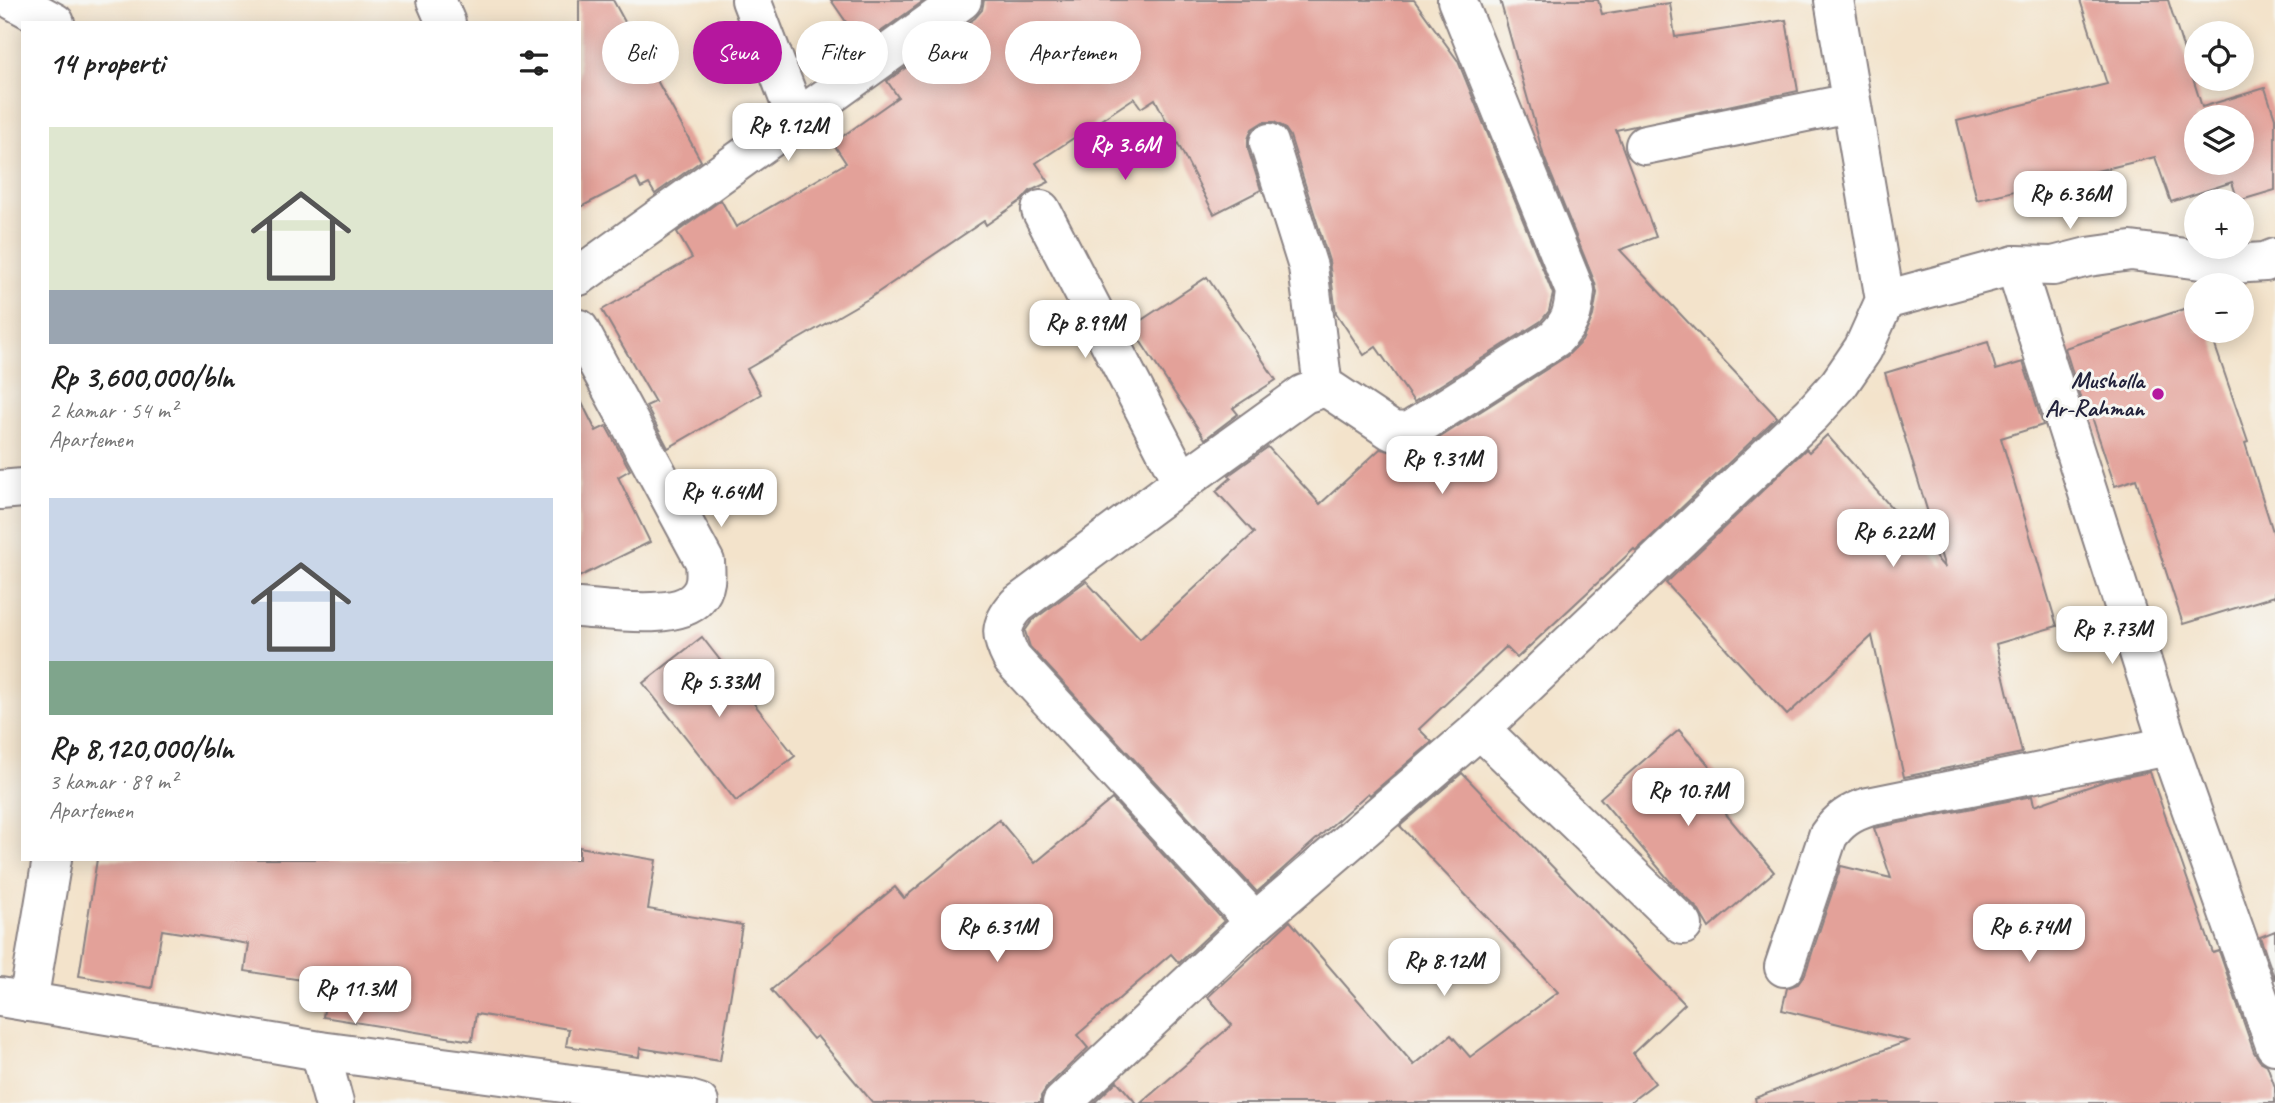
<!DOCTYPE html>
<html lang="id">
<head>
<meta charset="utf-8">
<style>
  :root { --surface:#fff; --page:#f2f2f2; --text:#222; --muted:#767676; --accent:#b5179e }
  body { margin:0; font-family:Caveat,sans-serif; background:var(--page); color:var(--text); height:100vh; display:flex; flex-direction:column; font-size:26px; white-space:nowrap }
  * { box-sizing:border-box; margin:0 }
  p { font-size:23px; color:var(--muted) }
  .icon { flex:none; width:38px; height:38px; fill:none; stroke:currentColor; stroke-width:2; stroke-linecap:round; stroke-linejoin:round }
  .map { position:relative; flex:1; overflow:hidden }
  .panel { position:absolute; left:21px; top:21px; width:560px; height:840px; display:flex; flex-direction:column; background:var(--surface); border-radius:0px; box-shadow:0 4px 18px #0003 }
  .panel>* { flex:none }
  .top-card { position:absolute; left:602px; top:21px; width:665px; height:63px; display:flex; gap:14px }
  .buttons { position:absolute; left:2184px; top:21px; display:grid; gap:14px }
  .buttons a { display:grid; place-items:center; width:70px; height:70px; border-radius:50%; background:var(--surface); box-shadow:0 4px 18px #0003; font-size:35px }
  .price { position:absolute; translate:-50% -60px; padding:0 16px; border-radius:14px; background:#fff; color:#222; font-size:23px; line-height:46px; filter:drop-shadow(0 2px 4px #0008) }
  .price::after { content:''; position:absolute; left:50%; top:42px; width:21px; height:16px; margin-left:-10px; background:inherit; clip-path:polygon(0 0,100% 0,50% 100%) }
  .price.current { background:var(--accent); color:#fff }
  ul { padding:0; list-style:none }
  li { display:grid; align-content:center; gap:14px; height:371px; padding:0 28px }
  li span { display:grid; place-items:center; height:217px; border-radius:0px; color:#555 }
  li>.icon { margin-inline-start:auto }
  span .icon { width:126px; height:126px; fill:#fffc; stroke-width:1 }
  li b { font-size:30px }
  h2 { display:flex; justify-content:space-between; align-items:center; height:84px; padding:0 28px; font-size:30px }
  .pill { padding:0 24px; border-radius:32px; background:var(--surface); box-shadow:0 4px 18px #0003; font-size:24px; line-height:63px }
  .pill.current { background:var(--accent); color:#fff }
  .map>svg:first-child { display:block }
</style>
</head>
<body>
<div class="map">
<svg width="2275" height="1103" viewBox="0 0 2275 1103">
  <rect width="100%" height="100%" fill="#f6f6f2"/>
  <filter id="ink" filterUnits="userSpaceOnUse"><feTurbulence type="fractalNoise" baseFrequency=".0143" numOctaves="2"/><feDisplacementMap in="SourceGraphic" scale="14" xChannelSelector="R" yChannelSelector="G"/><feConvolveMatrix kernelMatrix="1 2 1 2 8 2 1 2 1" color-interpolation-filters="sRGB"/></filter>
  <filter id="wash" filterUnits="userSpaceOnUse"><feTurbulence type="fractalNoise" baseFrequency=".00686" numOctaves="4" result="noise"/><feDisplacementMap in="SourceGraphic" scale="28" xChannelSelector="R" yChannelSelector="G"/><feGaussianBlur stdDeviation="1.57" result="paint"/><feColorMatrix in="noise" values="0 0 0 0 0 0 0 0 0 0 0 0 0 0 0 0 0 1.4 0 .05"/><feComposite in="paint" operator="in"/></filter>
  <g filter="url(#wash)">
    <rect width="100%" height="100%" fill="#f3e3cb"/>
    <g id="blocks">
      <g fill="#e3a199" fill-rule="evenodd">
        <polygon points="579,0 613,0 701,161 655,194 649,184 641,188 636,178 579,208"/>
        <polygon points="831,0 925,0 862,45"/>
        <polygon points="984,0 1414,0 1458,61 1553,294 1549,311 1541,321 1414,402 1376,347 1364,355 1336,313 1329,261 1290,136 1284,127 1274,122 1263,122 1252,129 1248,139 1248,149 1261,190 1214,214 1155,99 1141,108 1134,98 1036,163 1049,182 1030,191 1022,200 986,225 984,221 868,299 747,369 761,394 668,448 646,406 655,402 602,310 692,258 677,232 721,200 736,227 846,163 833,143 898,97 887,81 975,18 982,10"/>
        <polygon points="1500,0 1598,0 1602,14 1670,3 1675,37 1786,20 1798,91 1616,130 1656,237 1620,250 1777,417 1636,551 1634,549 1517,658 1506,647 1419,729 1432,742 1370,795 1368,793 1257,892 1030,647 1025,631 1032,621 1086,581 1140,639 1254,533 1216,491 1231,478 1229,475 1268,447 1320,504 1380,449 1407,454 1420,450 1567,356 1582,341 1593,316 1597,293 1595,283 1544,157"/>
        <path d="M2080 0H2168L2202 107 2265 88 2275 118V190L2238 201 2232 182 2171 202 2155 157 1977 200 1957 121 2107 84ZM2196 117H2242V163H2196Z"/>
        <polygon points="1207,277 1276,380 1233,408 1238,414 1205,439 1131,327"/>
        <polygon points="2196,305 2196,331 2210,331 2248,442 2245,443 2275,538 2275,596 2183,624 2136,479 2115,486 2090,411 2085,413 2065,348"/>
        <polygon points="1988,342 1996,370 2023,362 2043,425 2001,438 2057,626 1996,644 2022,753 1904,777 1872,636 1787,715 1666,583 1806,449 1809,452 1827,435 1945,568 1885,373"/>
        <polygon points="579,397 596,431 606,426 630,470 618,477 650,542 579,577"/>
        <polygon points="702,637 795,756 736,801 643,683"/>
        <polygon points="1679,730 1734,795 1720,807 1774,872 1709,928 1698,909 1673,885 1600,798"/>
        <polygon points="2150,772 2213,953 2219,951 2254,1052 2260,1061 2267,1065 2275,1087 2275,1103 1756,1103 1755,1098 1908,1041 1782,1010 1787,988 1798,984 1805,974 1841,866 1891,878 1874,828 2032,796 2034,806 2105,781"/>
        <polygon points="1462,773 1685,1004 1633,1053 1655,1083 1629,1103 1141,1103 1232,1025 1208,997 1290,921 1414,1065 1451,1035 1470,1057 1558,992 1400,826"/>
        <polygon points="1112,799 1224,921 1179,963 1171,954 1077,1035 1088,1048 1047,1087 1041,1096 1041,1103 873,1103 817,1036 813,1039 771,990 895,887 904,898 999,820 1035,863"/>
        <polygon points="579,847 656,860 648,909 742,925 720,1061 640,1048 639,1057 566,1046 569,1029 476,1014 472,1041 323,1017 328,984 245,971 249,944 162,930 152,988 79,976 97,859 579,859"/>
        <polygon points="2275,931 2275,980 2260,937"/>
        <polygon points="1117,1081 1136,1103 1094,1103"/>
      </g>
    </g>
  </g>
  <g filter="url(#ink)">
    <use href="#blocks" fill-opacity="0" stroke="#8a8283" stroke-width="2"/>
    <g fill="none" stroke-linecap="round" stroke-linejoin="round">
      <g stroke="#8a8283" stroke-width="42">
        <g id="minor">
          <polyline points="13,0 55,23"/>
          <polyline points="436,0 446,23"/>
          <polyline points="751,0 797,120"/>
          <polyline points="1269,143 1308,267 1323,388"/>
          <polyline points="1645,145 1850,103"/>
          <polyline points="1041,210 1182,482"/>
          <polyline points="2015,265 2169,746 2275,1045"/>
          <polyline points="579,276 962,0"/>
          <polyline points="1885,300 2015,265 2053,266 2088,257 2131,251 2232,264 2265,262 2275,258"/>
          <path d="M579 329 705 562C706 575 707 588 697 598 677 621 609 610 579 608"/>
          <polyline points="0,490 23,488"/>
          <polyline points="1480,729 1683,925"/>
          <path d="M1255 922 1012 659C1000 636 999 625 1017 605L1182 482 1304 394 1323 388 1332 391 1392 431 1408 432 1555 338C1571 322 1573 313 1575 291L1457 0"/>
          <path d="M1784 967 1828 836C1839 820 1850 813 1868 807L2169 746"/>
          <polyline points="0,997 320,1051 686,1099 699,1103"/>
          <polyline points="28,1002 52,859"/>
          <polyline points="320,1051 334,1103"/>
          <polyline points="1062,1103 1255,922 1480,729 1812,414 1839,384 1863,349 1885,300 1834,0"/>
        </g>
      </g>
      <use href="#minor" stroke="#fff" stroke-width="38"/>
    </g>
  </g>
  <circle fill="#b5179e" stroke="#f6f6f2" stroke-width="2.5" cx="2158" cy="394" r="7"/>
  <g text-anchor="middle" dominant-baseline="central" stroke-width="6" stroke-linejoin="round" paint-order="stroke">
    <g font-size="24" font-weight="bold" fill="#22223b" stroke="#f6f6f2" text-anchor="end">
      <text x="2144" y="380">Musholla<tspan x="2144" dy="28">Ar-Rahman</tspan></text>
    </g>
  </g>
</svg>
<div class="buttons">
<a><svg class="icon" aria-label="locate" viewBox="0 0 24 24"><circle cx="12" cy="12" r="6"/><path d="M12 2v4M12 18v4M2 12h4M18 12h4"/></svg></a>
<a><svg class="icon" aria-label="layers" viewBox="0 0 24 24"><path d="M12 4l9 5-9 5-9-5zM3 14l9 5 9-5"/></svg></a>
<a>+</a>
<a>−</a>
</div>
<b class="price" style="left:788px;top:163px">Rp 9.12M</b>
<b class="price current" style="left:1125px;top:182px">Rp 3.6M</b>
<b class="price" style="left:2070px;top:231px">Rp 6.36M</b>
<b class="price" style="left:1085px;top:360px">Rp 8.99M</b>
<b class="price" style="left:1442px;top:496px">Rp 9.31M</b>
<b class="price" style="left:721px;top:529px">Rp 4.64M</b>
<b class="price" style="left:1893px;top:569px">Rp 6.22M</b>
<b class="price" style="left:2112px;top:666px">Rp 7.73M</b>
<b class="price" style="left:719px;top:719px">Rp 5.33M</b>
<b class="price" style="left:1688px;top:828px">Rp 10.7M</b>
<b class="price" style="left:997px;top:964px">Rp 6.31M</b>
<b class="price" style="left:2029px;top:964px">Rp 6.74M</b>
<b class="price" style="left:1444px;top:998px">Rp 8.12M</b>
<b class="price" style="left:355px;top:1026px">Rp 11.3M</b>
<div class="top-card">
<a class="pill">Beli</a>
<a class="pill current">Sewa</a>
<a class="pill">Filter</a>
<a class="pill">Baru</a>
<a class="pill">Apartemen</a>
</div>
<section class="panel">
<h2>14 properti<svg class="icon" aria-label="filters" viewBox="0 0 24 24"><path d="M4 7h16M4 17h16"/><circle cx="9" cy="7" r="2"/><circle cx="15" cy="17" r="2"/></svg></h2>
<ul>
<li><span style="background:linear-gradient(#dfe7d0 75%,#9aa5b1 0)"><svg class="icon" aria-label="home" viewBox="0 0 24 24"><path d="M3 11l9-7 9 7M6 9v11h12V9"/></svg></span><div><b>Rp 3,600,000/bln</b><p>2 kamar · 54 m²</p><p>Apartemen</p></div></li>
<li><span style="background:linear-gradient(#c9d6e8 75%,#7fa58c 0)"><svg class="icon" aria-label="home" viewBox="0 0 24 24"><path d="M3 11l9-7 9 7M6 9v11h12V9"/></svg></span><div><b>Rp 8,120,000/bln</b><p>3 kamar · 89 m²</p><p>Apartemen</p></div></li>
</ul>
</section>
</div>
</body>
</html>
